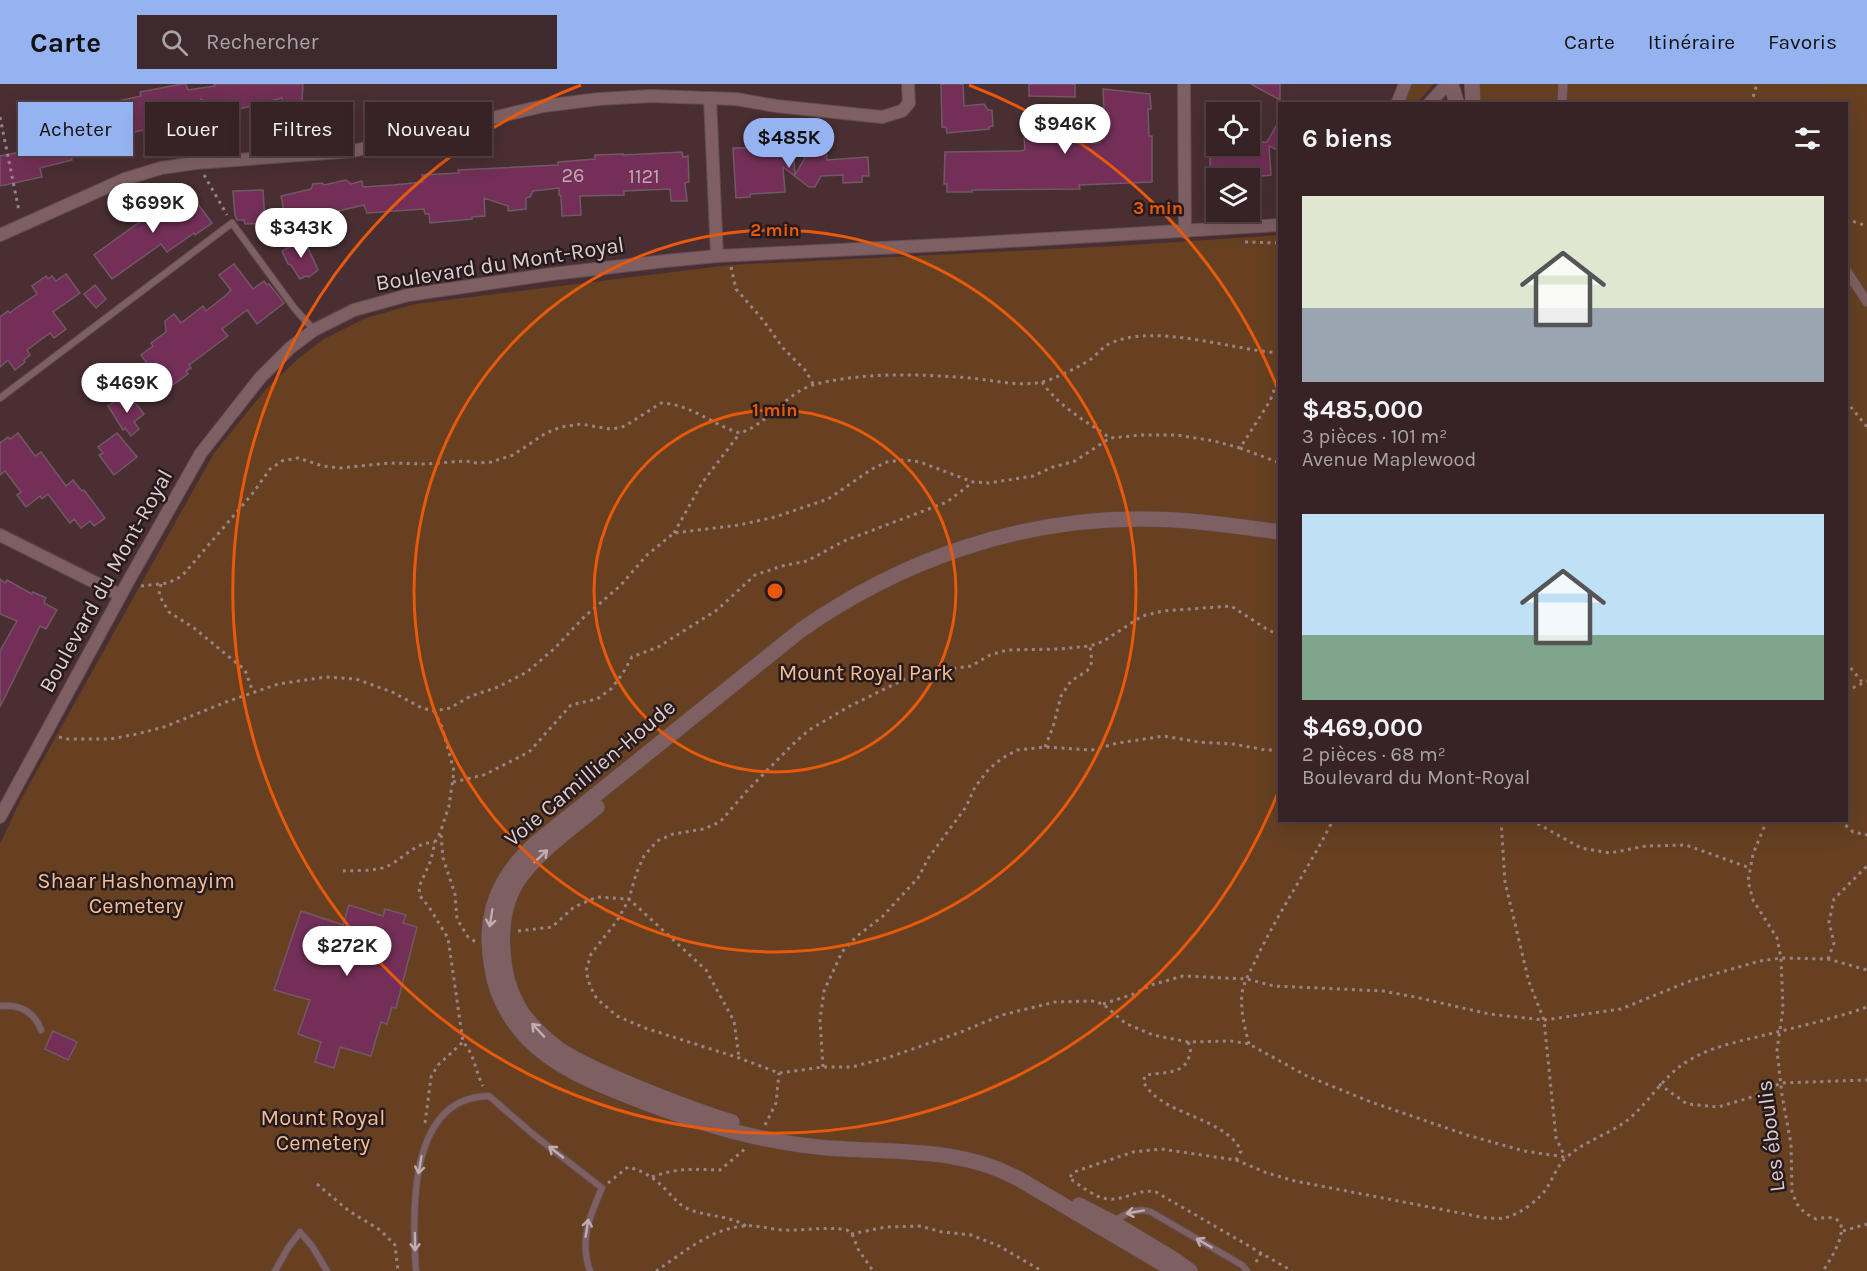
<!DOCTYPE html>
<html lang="fr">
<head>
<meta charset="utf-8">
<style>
  :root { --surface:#372226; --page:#3e2a2e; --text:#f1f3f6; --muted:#aaa4a7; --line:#513f43; --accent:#95b2f1 }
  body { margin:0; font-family:Karla,sans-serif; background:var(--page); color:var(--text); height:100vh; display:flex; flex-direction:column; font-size:22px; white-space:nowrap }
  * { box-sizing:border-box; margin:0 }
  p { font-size:20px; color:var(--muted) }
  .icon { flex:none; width:33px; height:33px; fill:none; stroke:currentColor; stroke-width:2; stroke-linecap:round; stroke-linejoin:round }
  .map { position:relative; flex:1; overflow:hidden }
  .details { position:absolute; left:1278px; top:18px; width:570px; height:720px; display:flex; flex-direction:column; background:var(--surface); border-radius:0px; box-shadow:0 6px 24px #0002,0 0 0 2px var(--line) }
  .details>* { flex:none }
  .banner { position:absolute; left:18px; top:18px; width:570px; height:54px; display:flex; gap:12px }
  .buttons { position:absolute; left:1206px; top:18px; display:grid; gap:12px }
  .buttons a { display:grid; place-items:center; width:54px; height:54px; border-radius:0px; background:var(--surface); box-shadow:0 6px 24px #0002,0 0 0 2px var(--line); font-size:30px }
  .price { position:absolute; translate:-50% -51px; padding:0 14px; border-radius:21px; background:#fff; color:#222; font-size:20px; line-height:39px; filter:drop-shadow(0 2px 3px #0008) }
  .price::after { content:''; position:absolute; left:50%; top:36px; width:18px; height:14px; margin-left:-9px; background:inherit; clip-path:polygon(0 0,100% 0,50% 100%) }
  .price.selected { background:var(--accent); color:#111 }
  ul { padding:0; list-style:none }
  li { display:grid; align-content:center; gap:12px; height:318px; padding:0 24px }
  li span { display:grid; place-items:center; height:186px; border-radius:0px; color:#555 }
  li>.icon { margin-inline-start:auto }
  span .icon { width:108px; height:108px; fill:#fffc; stroke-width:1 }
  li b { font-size:26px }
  h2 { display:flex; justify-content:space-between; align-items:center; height:72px; padding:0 24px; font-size:26px }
  .chip { padding:0 21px; border-radius:0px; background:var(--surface); box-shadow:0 6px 24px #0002,0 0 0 2px var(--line); font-size:21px; line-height:54px }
  .chip.selected { background:var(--accent); color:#111 }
  header { display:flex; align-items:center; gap:36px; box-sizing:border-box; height:84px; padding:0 30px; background:var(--accent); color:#111 }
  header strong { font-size:28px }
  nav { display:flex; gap:33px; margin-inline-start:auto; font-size:21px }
  .search { width:420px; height:54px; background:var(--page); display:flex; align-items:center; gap:15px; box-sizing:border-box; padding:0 21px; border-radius:0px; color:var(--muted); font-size:22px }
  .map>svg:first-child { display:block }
</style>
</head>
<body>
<header>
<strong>Carte</strong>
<div class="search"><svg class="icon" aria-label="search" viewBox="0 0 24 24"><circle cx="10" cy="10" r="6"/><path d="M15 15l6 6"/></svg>Rechercher</div>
<nav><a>Carte</a><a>Itinéraire</a><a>Favoris</a></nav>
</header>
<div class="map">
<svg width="1867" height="1187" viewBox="0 0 1867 1187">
  <rect width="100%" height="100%" fill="#492e32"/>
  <g fill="#664021">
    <polygon points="1412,0 1434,0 1417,19 1403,20"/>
    <polygon points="1478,0 1867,0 1867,1187 0,1187 0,760 20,717 214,369 267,304 299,274 324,255 366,234 415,220 730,181 1117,162 1279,151 1280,736 1846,736 1846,20 1470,19"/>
  </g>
  <g fill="#732f57" stroke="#725865" stroke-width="1.5">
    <polygon points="182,0 186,0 188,6 215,2 214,0 303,0 302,17 299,20 287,25 284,23 282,14 224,29 201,15 204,33 161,40 161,42 122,51 121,48 111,50 104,20 141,12 140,8"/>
    <polygon points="941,0 963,0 964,22 984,20 988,26 992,26 993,42 989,43 989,45 947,49 946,43 942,43"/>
    <polygon points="1029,0 1075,0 1075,13 1029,12"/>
    <polygon points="1251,0 1280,0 1280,16"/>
    <polygon points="1103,5 1150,10 1151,25 1148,25 1149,52 1152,52 1152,98 1079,101 1080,105 972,106 972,108 947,108 947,100 944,100 945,68 1020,67 1025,66 1024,53 1057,52 1057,48 1072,47 1073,51 1077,50 1077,59 1100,59 1099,48 1105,47"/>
    <polygon points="1280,35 1280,67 1269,62 1271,91 1244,94 1210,94 1210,66 1250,64 1252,58 1267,58"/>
    <polygon points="63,43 72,76 40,84 42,93 0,102 0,72 26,67 24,61 48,56 47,48"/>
    <polygon points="814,58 818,65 826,64 827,76 868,73 869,92 862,92 862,98 843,99 843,91 821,92 815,103 809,103 783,83 785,108 750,110 750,113 736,114 733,64 793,63 795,91"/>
    <polygon points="682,68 683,73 688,72 689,98 685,99 687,117 671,117 670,105 624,107 624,111 580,112 581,131 562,132 561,112 559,111 559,104 533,107 530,113 526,114 526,125 508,127 508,122 484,114 485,132 472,133 472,135 430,139 429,130 425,130 424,125 367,129 364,121 286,139 281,112 311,105 313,100 322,99 324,101 346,96 351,100 362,97 363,103 393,101 423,98 422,91 459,89 458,86 558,81 558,78 595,75 595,71 623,70 623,71"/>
    <polygon points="263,106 265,139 245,140 244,136 237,136 235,131 233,107"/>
    <polygon points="163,112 176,127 183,120 187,121 195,116 212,139 195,151 194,149 167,168 161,160 112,195 94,171 145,134 138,123"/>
    <polygon points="304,155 318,186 309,193 306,192 300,195 291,181 288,180 282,167"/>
    <polygon points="234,180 253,205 264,197 267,201 269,200 284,219 257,240 247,226 222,245 228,252 189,281 191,284 186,287 188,290 167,305 156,304 158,295 141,271 153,262 151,259 166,248 165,237 174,230 181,239 203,222 206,227 225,212 231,206 219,191"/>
    <polygon points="66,190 80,209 53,228 66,245 54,254 50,249 27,266 30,271 24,276 25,278 15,286 8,276 0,283 0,233 8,227 10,229 16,224 37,210 32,202 46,192 48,195 52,192 56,197"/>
    <polygon points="95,201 106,215 96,224 84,210"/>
    <polygon points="129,311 144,330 134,338 139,345 131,352 125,344 123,346 108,322 117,316 119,319"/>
    <polygon points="18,349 35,372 41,368 66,402 73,396 82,407 84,406 105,434 94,442 90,437 81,444 74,435 70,439 48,410 42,415 40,412 26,423 17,411 21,408 5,387 0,391 0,359 8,353 10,355"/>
    <polygon points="117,349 137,373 114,391 99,371 103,369 98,363"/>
    <polygon points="0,495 5,499 7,496 32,510 33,508 46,514 44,519 57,526 46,545 40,542 0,623 0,567 17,537 0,530"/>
    <polygon points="349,821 383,832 385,825 406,831 403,839 417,843 396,924 392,923 387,940 381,938 371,972 340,963 334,984 315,978 321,958 298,950 310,916 274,906 301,827 343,841"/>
    <polygon points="53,947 77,958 68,976 45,965"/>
  </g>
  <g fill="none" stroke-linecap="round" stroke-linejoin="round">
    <g stroke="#634d50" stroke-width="8">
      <g id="service">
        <polyline points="0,314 232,139 295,225 314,246"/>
        <path d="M0 922C19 920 34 927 41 946"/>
        <path d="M1112 1138C1125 1130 1136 1123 1151 1128L1242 1181 1247 1187"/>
        <polyline points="275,1187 288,1164 300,1148 312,1162 327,1187"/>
        <path d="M416 1187C412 1131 407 1013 489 1012L534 1051 602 1104C590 1131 579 1157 590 1187"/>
      </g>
    </g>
    <g stroke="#634d50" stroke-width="10">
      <g id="pedestrian">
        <polyline points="1562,20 1563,0"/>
        <polyline points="1846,186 1867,218"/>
      </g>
    </g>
    <g stroke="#634d50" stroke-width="14">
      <g id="minor">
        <polyline points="1184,0 1185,148"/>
        <polyline points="710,14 717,172"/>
        <polyline points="1397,20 1405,0"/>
        <polyline points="1429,20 1447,0"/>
        <polyline points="0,151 125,95 161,84 196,79 353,67 543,22 599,15 651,12 736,15 776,22 882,33 902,27 909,19 908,0"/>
        <polyline points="0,451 120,511"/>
        <polyline points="0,733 129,496 201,369 260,294 290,264 314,246 354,226 408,211 552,190 665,177 717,172 961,160 1280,141"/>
      </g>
    </g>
    <g stroke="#634d50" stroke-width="16">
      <g id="tertiary">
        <polyline points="1451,0 1457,20"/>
        <polyline points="1472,0 1473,20"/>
        <path d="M597 723C572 744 535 770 517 798 505 818 501 844 503 868 504 887 509 907 519 924 528 939 546 956 560 966 583 981 609 991 634 1002 666 1015 698 1028 732 1038"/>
        <polyline points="1079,1121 1112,1138 1175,1176 1190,1187"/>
        <path d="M1175 1187 1019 1095C958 1061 887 1070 819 1063 754 1057 691 1037 631 1013 595 999 555 983 528 955 509 935 496 911 492 884 482 831 498 793 537 758L801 546C901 476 1020 434 1143 435 1189 435 1234 442 1280 448"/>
      </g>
    </g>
    <g stroke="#998386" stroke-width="3" stroke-dasharray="3 4.5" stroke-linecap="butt">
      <polyline points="1751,20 1757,0"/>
      <polyline points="0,33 19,127"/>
      <polyline points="204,91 227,131"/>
      <polyline points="1846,135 1867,142"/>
      <polyline points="1245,158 1280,159"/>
      <polyline points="731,183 736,205 763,236 783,264 806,287 813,300"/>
      <path d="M1042 298C1060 324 1085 336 1110 354"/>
      <polyline points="1846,317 1867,343"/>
      <polyline points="1240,364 1280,379"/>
      <polyline points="674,449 702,399 740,349"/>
      <polyline points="161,500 159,511 169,528 194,544 245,586 253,608"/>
      <path d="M141 502 168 499 182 492 253 409 270 385 282 377 298 374 323 382 340 384 390 379 425 380 466 377 476 379 491 378 513 371 546 349 561 343 581 340 610 345 618 344 625 342 661 319C691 320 712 341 740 349 767 341 787 307 816 300 866 288 918 290 970 294 993 296 1018 303 1042 298 1054 295 1077 284 1088 277 1095 273 1101 264 1109 260 1154 238 1231 266 1280 269"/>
      <polyline points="1280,551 1268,546 1231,522 1163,527 1142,532 1104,557 1090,562 1060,565 1007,566 990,571 971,582 928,588 909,593 850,622 809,646 793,660 746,708 720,738 704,745 673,750 657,757 644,772 636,790 629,815 617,837 591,870 586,887 590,902 597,915 617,932 645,944 739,974 779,989 823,983 852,983 890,973 961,948 1002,931 1055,918 1092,917 1103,920 1125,939 1153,951 1188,958 1231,957 1249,960 1307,992 1371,1018 1467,1051 1524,1067 1565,1073"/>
      <polyline points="1846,578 1862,598"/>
      <polyline points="1846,607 1867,597"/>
      <path d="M434 627 442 643 454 687 449 722 440 749 435 758 431 776 419 803 420 812 429 823 448 854 463 958C475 971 475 987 483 1002"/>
      <polyline points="59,653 68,655 110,655 137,650 164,643 226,618 278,600 326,593 356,595 392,608 422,624 434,627 450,624 471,612 498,603 527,588 555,564 584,533 620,502 647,471 674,449 739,441 775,433 828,415 872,385 887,378 905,376 920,378 973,398 989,399 1033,392 1053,383 1075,377 1110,354 1141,351 1177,351 1214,357 1240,364 1270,317 1280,290"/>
      <polyline points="1045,663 1053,643 1061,612 1071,597 1087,587 1092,578 1090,562"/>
      <polyline points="453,698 484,691 529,668 571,621 597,615 611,605 623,589 632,573 658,563 717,526 755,491 782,482 807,477 844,457 947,418 973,398"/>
      <polyline points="1501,736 1505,798 1529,898 1544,936 1556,1054 1565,1073"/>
      <polyline points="1531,736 1581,764 1610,769 1646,762 1686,761 1750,784"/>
      <path d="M1767 736 1753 770 1748 797 1753 816 1777 854 1781 874 1783 925 1777 966 1782 1011 1791 1060 1792 1108 1797 1120 1805 1129 1816 1135C1861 1125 1835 1169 1823 1187"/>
      <polyline points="1840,736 1853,748 1867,751"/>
      <polyline points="441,751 443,774 455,810 457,835 468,853 476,858"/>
      <path d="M343 787C358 786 376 788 390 781 406 772 415 759 435 758"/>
      <polyline points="518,847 552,843 574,823 597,813 629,815 706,886 734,937 739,974"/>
      <polyline points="1828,875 1834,859 1829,838 1834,815 1867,782"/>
      <polyline points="1103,920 1134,910 1151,901 1183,892 1247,895 1274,902 1383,907 1415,913 1489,930 1544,936 1621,925 1690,897 1760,877 1781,874 1828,875 1867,886"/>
      <path d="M1188 958C1191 964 1191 967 1189 973 1184 991 1161 988 1146 991L1143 997C1160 1032 1225 1032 1241 1067L1236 1076 1161 1065 1133 1068 1074 1088 1069 1094C1080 1101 1095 1114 1108 1115 1124 1117 1139 1104 1156 1108L1292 1187"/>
      <path d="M1249 960C1245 944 1240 926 1242 909 1244 896 1253 883 1258 871 1281 824 1310 782 1333 736"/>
      <polyline points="823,983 820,936 824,907 842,868 857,852 882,833 918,794 929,773 966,723 975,703 989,685 1001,675 1017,666 1045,663 1092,666 1118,659 1164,652 1198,658 1233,660 1266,666 1280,666"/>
      <polyline points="1659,1000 1687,1020 1718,1023 1749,1014 1781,999 1867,996"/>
      <polyline points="425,1039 431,993 438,981 463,958"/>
      <polyline points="765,1041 776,1019 779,989"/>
      <path d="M1236 1076 1267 1089 1295 1097 1486 1134C1492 1134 1499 1135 1504 1134 1519 1131 1541 1115 1548 1102 1554 1092 1558 1080 1568 1072 1586 1056 1611 1050 1630 1034 1651 1016 1664 991 1688 977 1710 963 1737 958 1761 952 1797 943 1833 935 1867 923"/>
      <path d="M652 1093C674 1084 697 1085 720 1086L745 1065"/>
      <path d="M608 1099 628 1083C644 1087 656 1095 667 1107 674 1114 679 1121 688 1125 707 1133 729 1131 746 1142"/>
      <polyline points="317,1100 349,1127 380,1146 395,1161 398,1187"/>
      <polyline points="1843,1147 1867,1140"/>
      <polyline points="851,1150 886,1143 920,1142 942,1148 971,1151 999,1162 1042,1187"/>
      <polyline points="1256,1178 1261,1169"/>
      <path d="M656 1187C683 1169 713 1143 746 1142 759 1141 770 1145 783 1146 805 1147 825 1142 847 1146L853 1152 858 1165 873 1187"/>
    </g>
    <use href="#service" stroke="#7e6063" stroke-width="6"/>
    <use href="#pedestrian" stroke="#7e6063" stroke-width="9"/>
    <use href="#minor" stroke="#7e6063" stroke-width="12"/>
    <use href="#tertiary" stroke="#7e6063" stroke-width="15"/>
  </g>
  <defs><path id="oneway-shaft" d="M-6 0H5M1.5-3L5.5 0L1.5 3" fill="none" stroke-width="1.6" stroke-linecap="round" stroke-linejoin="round" transform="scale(1.5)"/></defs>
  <g stroke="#c1acaf">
    <use href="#oneway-shaft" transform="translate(541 772) rotate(-43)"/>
    <use href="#oneway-shaft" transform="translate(491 834) rotate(99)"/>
    <use href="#oneway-shaft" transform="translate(538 946) rotate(-133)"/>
    <use href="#oneway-shaft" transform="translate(556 1068) rotate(-142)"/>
    <use href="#oneway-shaft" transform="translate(420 1081) rotate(100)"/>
    <use href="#oneway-shaft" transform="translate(1135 1128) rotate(170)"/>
    <use href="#oneway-shaft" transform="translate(587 1144) rotate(-81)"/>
    <use href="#oneway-shaft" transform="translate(415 1158) rotate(89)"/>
    <use href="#oneway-shaft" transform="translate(1204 1159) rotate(-150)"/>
  </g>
  <g fill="none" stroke="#e8590c" stroke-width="3">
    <circle cx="775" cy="507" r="181"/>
    <circle cx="775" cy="507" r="361"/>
    <path d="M1279 706A542 542 0 1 1 581 1M969 1A542 542 0 0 1 1279 308"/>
  </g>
  <g text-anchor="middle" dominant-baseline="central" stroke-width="5" stroke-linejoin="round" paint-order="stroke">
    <g font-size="20" fill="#c3a6b1">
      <text x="573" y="91">26</text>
      <text x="644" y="92">1121</text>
    </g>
    <g font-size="22" fill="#decdcf" stroke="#271a1c">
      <text transform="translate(500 180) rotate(-9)">Boulevard du Mont-Royal</text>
      <text transform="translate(106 497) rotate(-61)">Boulevard du Mont-Royal</text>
      <text transform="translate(590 689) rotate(-40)">Voie Camillien-Houde</text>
      <text transform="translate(1771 1052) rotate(-97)">Les éboulis</text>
    </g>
    <g font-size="22" fill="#f4be95" stroke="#271a1c">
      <text x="866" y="589">Mount Royal Park</text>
      <text x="136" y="797">Shaar Hashomayim<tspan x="136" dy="25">Cemetery</tspan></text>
      <text x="323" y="1034">Mount Royal<tspan x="323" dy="25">Cemetery</tspan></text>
    </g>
  </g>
  <circle cx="775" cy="507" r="9" fill="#e8590c" stroke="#271a1c" stroke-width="3"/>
  <g font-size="18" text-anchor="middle" font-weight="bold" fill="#e8590c" stroke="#271a1c" stroke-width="5" stroke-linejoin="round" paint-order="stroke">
    <text x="1158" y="130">3 min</text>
    <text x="775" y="152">2 min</text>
    <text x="775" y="332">1 min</text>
  </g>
</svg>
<div class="buttons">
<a><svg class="icon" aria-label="locate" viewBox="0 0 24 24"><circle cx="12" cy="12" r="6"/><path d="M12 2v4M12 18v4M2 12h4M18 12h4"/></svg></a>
<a><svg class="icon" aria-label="layers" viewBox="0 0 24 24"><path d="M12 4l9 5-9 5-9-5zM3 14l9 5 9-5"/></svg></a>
</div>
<b class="price" style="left:1065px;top:71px">$946K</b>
<b class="price selected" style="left:789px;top:85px">$485K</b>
<b class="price" style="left:153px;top:150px">$699K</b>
<b class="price" style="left:301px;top:175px">$343K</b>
<b class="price" style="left:127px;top:330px">$469K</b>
<b class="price" style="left:347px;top:893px">$272K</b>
<div class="banner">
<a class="chip selected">Acheter</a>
<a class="chip">Louer</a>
<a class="chip">Filtres</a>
<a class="chip">Nouveau</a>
</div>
<section class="details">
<h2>6 biens<svg class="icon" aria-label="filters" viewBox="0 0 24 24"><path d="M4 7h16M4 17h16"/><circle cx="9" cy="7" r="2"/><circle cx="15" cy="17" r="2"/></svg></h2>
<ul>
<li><span style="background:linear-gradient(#dfe7d0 60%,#9aa5b1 0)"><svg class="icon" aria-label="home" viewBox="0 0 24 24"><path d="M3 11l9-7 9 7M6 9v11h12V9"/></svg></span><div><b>$485,000</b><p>3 pièces · 101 m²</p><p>Avenue Maplewood</p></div></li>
<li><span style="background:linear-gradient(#bfe0f5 65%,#7fa58c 0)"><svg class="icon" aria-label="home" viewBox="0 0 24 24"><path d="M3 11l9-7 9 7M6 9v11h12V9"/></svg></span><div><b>$469,000</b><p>2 pièces · 68 m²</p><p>Boulevard du Mont-Royal</p></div></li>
</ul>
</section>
</div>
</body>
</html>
